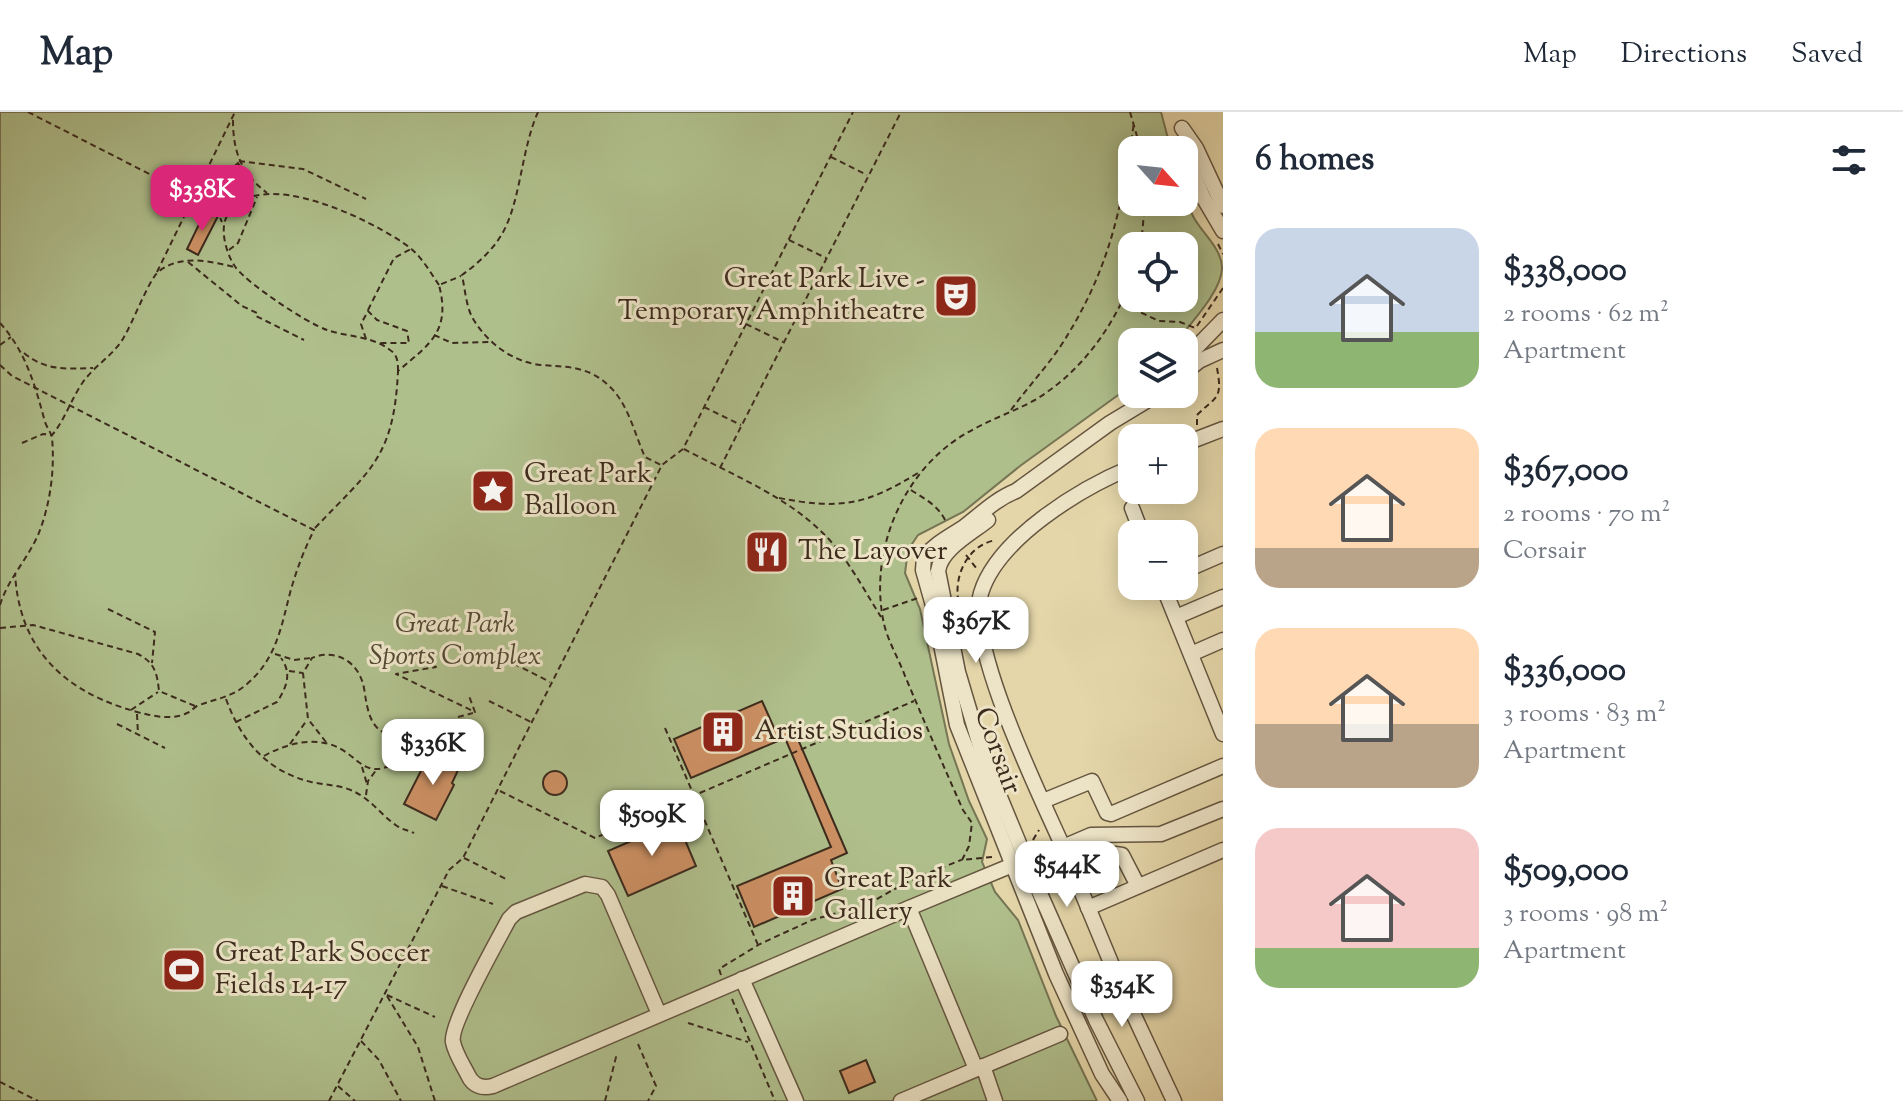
<!DOCTYPE html>
<html lang="en">
<head>
<meta charset="utf-8">
<style>
  :root { --surface:#fff; --page:#f6f6f7; --text:#1f2937; --muted:#747a83; --line:#e0e1e3; --accent:#db2777 }
  body { margin:0; font-family:"Sorts Mill Goudy",serif; background:var(--page); color:var(--text); height:100vh; display:flex; flex-direction:column; font-size:30px; white-space:nowrap }
  * { box-sizing:border-box; margin:0 }
  p { font-size:26px; color:var(--muted) }
  .icon { flex:none; width:44px; height:44px; fill:none; stroke:currentColor; stroke-width:2; stroke-linecap:round; stroke-linejoin:round }
  .map { position:relative; flex:1; overflow:hidden }
  .details { display:flex; flex-direction:column; background:var(--surface); width:680px }
  .details>* { flex:none }
  .needle { width:52px; rotate:117deg }
  .buttons { position:absolute; left:1118px; top:24px; display:grid; gap:16px }
  .buttons a { display:grid; place-items:center; width:80px; height:80px; border-radius:16px; background:var(--surface); box-shadow:0 4px 20px #0003; font-size:40px }
  .price { position:absolute; translate:-50% -68px; padding:0 18px; border-radius:16px; background:#fff; color:#222; font-size:26px; line-height:52px; filter:drop-shadow(0 2px 4px #0008) }
  .price::after { content:''; position:absolute; left:50%; top:48px; width:24px; height:18px; margin-left:-12px; background:inherit; clip-path:polygon(0 0,100% 0,50% 100%) }
  .price.on { background:var(--accent); color:#fff }
  ul { padding:0; list-style:none }
  li { display:flex; align-items:center; gap:24px; height:200px; padding:0 32px }
  li span { display:grid; place-items:center; flex:none; width:224px; height:160px; border-radius:24px; color:#555 }
  li>.icon { margin-inline-start:auto }
  span .icon { width:96px; height:96px; fill:#fffc; stroke-width:1 }
  li b { font-size:34px }
  h2 { display:flex; justify-content:space-between; align-items:center; height:96px; padding:0 32px; font-size:34px }
  header { display:flex; align-items:center; gap:48px; box-sizing:border-box; height:112px; padding:0 40px; background:var(--surface); border-bottom:2px solid var(--line) }
  header strong { font-size:38px }
  nav { display:flex; gap:44px; margin-inline-start:auto; font-size:28px }
  main { display:flex; flex:1; min-height:0 }
  .map>svg:first-child { display:block }
</style>
</head>
<body>
<header>
<strong>Map</strong>
<nav><a>Map</a><a>Directions</a><a>Saved</a></nav>
</header>
<main>
<div class="map">
<svg width="1223" height="989" viewBox="0 0 1223 989">
  <rect width="100%" height="100%" fill="#e4d6a9"/>
  <filter id="stains"><feTurbulence type="fractalNoise" baseFrequency=".0025" numOctaves="4"/><feColorMatrix values="0 0 0 0 .2 0 0 0 0 .09 0 0 0 0 .02 0 0 0 .5 -.17"/></filter>
  <radialGradient id="worn" r=".72"><stop offset=".6" stop-color="#630" stop-opacity="0"/><stop offset="1" stop-color="#630" stop-opacity=".3"/></radialGradient>
  <path fill="#afbf8c" stroke="#767554" stroke-width="2" fill-rule="evenodd" d="M0 0H1161L1171 38H1132V90H1184V76C1187 85 1189 97 1194 106 1203 122 1221 136 1222 155 1223 178 1189 213 1176 230H1132V273L1020 354 963 400 918 423 908 438 905 461 920 497 949 632 969 689 987 727 982 750 995 780 1018 808 1056 904 1097 989H0ZM1132 134H1184V186H1132Z"/>
  <g fill="#cc9063" stroke="#3c2b1d" stroke-width="2">
    <polygon points="238,51 246,63 216,91 203,84"/>
    <polygon points="204,102 218,104 198,143 187,137"/>
    <polygon points="762,589 775,618 791,611 847,741 831,748 842,777 754,815 737,774 831,735 794,647 785,626 691,666 674,627"/>
    <polygon points="434,641 460,654 452,671 454,673 436,708 404,692 424,653 427,655"/>
    <circle cx="555" cy="671" r="12"/>
    <polygon points="677,709 696,754 628,784 608,739"/>
    <polygon points="866,948 875,970 849,981 840,959"/>
  </g>
  <g fill="none" stroke-linecap="round" stroke-linejoin="round">
    <g stroke="#665640" stroke-width="17">
      <g id="minor">
        <polyline points="1182,16 1196,36 1223,94"/>
        <polyline points="1184,40 1203,85 1223,119"/>
        <polyline points="1184,248 1223,208"/>
        <polyline points="1184,261 1199,249 1223,238"/>
        <polyline points="1184,332 1223,317"/>
        <polyline points="1132,396 1142,422"/>
        <path d="M988 408C972 421 941 437 938 459L958 560 983 644 1035 770 1096 908 1137 989"/>
        <polyline points="1184,459 1223,442"/>
        <polyline points="1163,474 1223,622"/>
        <polyline points="1176,505 1223,485"/>
        <polyline points="1191,542 1223,528"/>
        <polyline points="1043,689 1092,669 1107,701 1111,702 1223,654"/>
        <polyline points="1073,759 1115,742 1122,743 1138,774"/>
        <polyline points="909,796 976,957"/>
        <polyline points="1088,796 1223,738"/>
        <polyline points="742,867 796,989"/>
        <path d="M659 902 608 783 602 775 585 772 516 800 509 807C499 826 449 914 453 930 455 941 463 953 468 963 473 974 482 977 493 974L909 796 1039 742 1063 735C1040 683 966 533 981 481 998 426 1081 376 1132 355"/>
        <polyline points="983,954 995,989"/>
        <polyline points="901,989 1060,922"/>
        <path d="M1120 989 1102 962 1056 862 957 613 934 497 923 458 924 445C936 431 949 425 964 415 981 402 996 387 1016 379L1110 311 1158 282"/>
        <polyline points="1174,989 1124,882 1063,735 1091,723 1161,722 1223,697"/>
      </g>
    </g>
    <g stroke="#3c2b1d" stroke-width="2" stroke-dasharray="6 4" stroke-linecap="butt">
      <polyline points="28,0 216,96 225,91 234,94"/>
      <path d="M538 0C521 38 521 89 502 122 492 139 477 152 462 163 465 177 466 193 472 205 486 230 512 250 541 253 567 255 589 254 609 274 628 291 635 323 645 345L661 353"/>
      <polyline points="1130,0 1141,38"/>
      <path d="M233 8C233 40 241 61 267 81"/>
      <polyline points="831,45 867,63"/>
      <polyline points="239,49 303,57 366,87"/>
      <polyline points="216,97 222,110"/>
      <polyline points="789,128 826,146"/>
      <polyline points="1218,132 1223,142"/>
      <polyline points="1141,134 1145,90"/>
      <polyline points="229,138 238,131 257,85"/>
      <polyline points="188,150 242,194 257,201 256,204 304,228"/>
      <polyline points="157,160 235,0"/>
      <polyline points="1123,192 1159,209 1180,210 1195,216"/>
      <polyline points="368,198 394,146 411,137"/>
      <path d="M0 211C26 240 35 273 45 310 47 316 51 320 52 326 55 358 50 394 38 423 27 448 8 467 0 493"/>
      <polyline points="746,212 783,230"/>
      <polyline points="1197,214 1223,176"/>
      <polyline points="434,223 452,231 490,230"/>
      <polyline points="366,227 361,212 368,199 377,208 407,219 409,231 378,231"/>
      <polyline points="0,233 11,225"/>
      <path d="M24 241C46 259 66 257 93 256"/>
      <path d="M0 253 12 264 314 418C304 438 296 459 290 481 281 516 276 547 247 572 231 586 214 587 197 594 193 596 191 600 187 601 170 610 144 602 127 597 60 576 19 534 15 461"/>
      <path d="M398 259C398 251 398 243 390 238 373 224 347 225 327 218 305 210 250 173 236 156 227 144 219 118 227 104 257 50 374 109 409 135 422 145 430 160 439 173"/>
      <polyline points="1184,277 1189,277 1199,268"/>
      <polyline points="704,295 741,313"/>
      <path d="M1011 298C1027 276 1045 257 1060 235 1109 160 1122 97 1134 10"/>
      <path d="M1197 313V303C1216 284 1223 288 1217 256"/>
      <path d="M22 331 43 322 52 323C65 308 71 287 83 270 95 253 114 243 124 225 132 212 149 168 158 160 180 142 210 149 234 155"/>
      <path d="M684 337C736 365 795 387 834 433 852 455 866 481 881 505"/>
      <polyline points="720,356 901,0"/>
      <path d="M911 378C925 387 939 394 946 410"/>
      <path d="M779 386C842 398 867 393 921 359"/>
      <path d="M315 416C370 358 394 346 398 259 430 232 451 219 439 173L461 164"/>
      <polyline points="966,443 977,457"/>
      <polyline points="108,497 155,520 152,551"/>
      <polyline points="883,498 918,486"/>
      <path d="M966 508C947 480 961 434 996 428"/>
      <path d="M0 516 33 513 138 542C155 551 157 561 159 579L195 594"/>
      <polyline points="407,541 436,555 396,562 475,600 469,584"/>
      <polyline points="275,542 294,548 311,546"/>
      <polyline points="505,547 550,570"/>
      <polyline points="289,559 303,561"/>
      <path d="M226 587C241 628 266 659 311 670 325 673 340 673 353 679 372 688 381 703 397 714 403 718 408 718 414 721"/>
      <polyline points="489,589 531,610"/>
      <polyline points="131,598 158,580"/>
      <polyline points="137,602 138,623"/>
      <polyline points="458,605 473,601"/>
      <path d="M236 610 277 590C287 575 292 561 281 546"/>
      <polyline points="117,612 165,636"/>
      <polyline points="665,616 758,833"/>
      <path d="M326 630 308 607 303 561 312 546C336 536 359 550 364 576 368 601 370 625 403 624"/>
      <polyline points="290,632 307,608"/>
      <path d="M264 644C289 630 322 622 347 641 356 647 363 656 374 657 386 658 399 649 409 643"/>
      <polyline points="362,655 367,672"/>
      <polyline points="500,679 595,726 914,589"/>
      <polyline points="366,683 368,669 377,657"/>
      <polyline points="1033,728 1039,718"/>
      <path d="M992 745 962 748 969 734 972 711 963 698C943 653 924 609 905 564 898 545 886 526 883 507 869 433 907 351 974 317 994 306 1015 299 1035 288 1081 260 1112 217 1132 167"/>
      <polyline points="464,746 506,767"/>
      <polyline points="442,774 493,792"/>
      <polyline points="721,863 719,857 760,832 812,808 866,793 911,768 961,748"/>
      <polyline points="387,883 435,905"/>
      <polyline points="387,884 418,935 435,989"/>
      <polyline points="732,887 775,989"/>
      <polyline points="688,911 748,930"/>
      <polyline points="361,929 379,948 401,989"/>
      <polyline points="638,932 656,974 648,989"/>
      <polyline points="0,970 38,989"/>
      <polyline points="338,974 355,989"/>
      <polyline points="329,989 449,758 463,746 662,353 683,337 853,0"/>
      <polyline points="605,989 617,941"/>
    </g>
    <use href="#minor" stroke="#ede4c7" stroke-width="14"/>
  </g>
  <defs>
    <g id="theatre-square" transform="scale(2.3)"><rect x="-9" y="-9" width="18" height="18" rx="4" fill="#8f2418" stroke="#ede4c7"/><path d="M-5-5.5Q0-4 5-5.5V0Q5 5 0 6Q-5 5-5 0ZM-3.3-2.5H-1v1.5H-3.3ZM1-2.5H3.3v1.5H1ZM-2.8 1Q0 5.5 2.8 1Z" fill="#fff"/></g>
    <g id="sight-square" transform="scale(2.3)"><rect x="-9" y="-9" width="18" height="18" rx="4" fill="#8f2418" stroke="#ede4c7"/><path d="M0-6L1.8-2.2L6-1.7L2.9 1.2L3.7 5.4L0 3.3L-3.7 5.4L-2.9 1.2L-6-1.7L-1.8-2.2Z" fill="#fff"/></g>
    <g id="restaurant-square" transform="scale(2.3)"><rect x="-9" y="-9" width="18" height="18" rx="4" fill="#8f2418" stroke="#ede4c7"/><path d="M-5-6h1v4h1v-4h1v4h1v-4h1v5L-1.5 .5V6h-2V.5L-5-1ZM5-6V6H3V1.5H1.5Q1.5-4 5-6Z" fill="#fff"/></g>
    <g id="building-square" transform="scale(2.3)"><rect x="-9" y="-9" width="18" height="18" rx="4" fill="#8f2418" stroke="#ede4c7"/><path d="M-4-6H4V6H1V3H-1V6H-4ZM-2.5-4.3h1.7v1.8h-1.7ZM.8-4.3h1.7v1.8H.8ZM-2.5-1h1.7V.8h-1.7ZM.8-1h1.7V.8H.8Z" fill="#fff"/></g>
    <g id="stadium-square" transform="scale(2.3)"><rect x="-9" y="-9" width="18" height="18" rx="4" fill="#8f2418" stroke="#ede4c7"/><path d="M0-5a6.5 5 0 1 0 0 10a6.5 5 0 1 0 0-10ZM-3.5-1.8h7v3.6h-7Z" fill="#fff"/></g>
  </defs>
  <g fill-rule="evenodd">
    <use href="#theatre-square" x="956" y="184"/>
    <use href="#sight-square" x="493" y="379"/>
    <use href="#restaurant-square" x="767" y="440"/>
    <use href="#building-square" x="723" y="620"/>
    <use href="#building-square" x="793" y="784"/>
    <use href="#stadium-square" x="184" y="858"/>
  </g>
  <g text-anchor="middle" dominant-baseline="central" stroke-width="6" stroke-linejoin="round" paint-order="stroke">
    <g font-size="28" fill="#3c2b1d" stroke="#ede4c7" text-anchor="start">
      <text x="925" y="168" text-anchor="end">Great Park Live -<tspan x="925" dy="32">Temporary Amphitheatre</tspan></text>
      <text x="524" y="363">Great Park<tspan x="524" dy="32">Balloon</tspan></text>
      <text x="798" y="440">The Layover</text>
      <text x="754" y="620">Artist Studios</text>
      <text x="824" y="768">Great Park<tspan x="824" dy="32">Gallery</tspan></text>
      <text x="215" y="842">Great Park Soccer<tspan x="215" dy="32">Fields 14-17</tspan></text>
    </g>
    <g font-size="28" font-style="italic" fill="#534933" stroke="#ede4c7">
      <text x="455" y="513">Great Park<tspan x="455" dy="32">Sports Complex</tspan></text>
    </g>
    <g font-size="28" fill="#3c2b1d" stroke="#ede4c7">
      <text transform="translate(997 639) rotate(70)">Corsair</text>
    </g>
  </g>
  <rect width="100%" height="100%" filter="url(#stains)"/>
  <rect width="100%" height="100%" fill="url(#worn)"/>
</svg>
<div class="buttons">
<a><svg class="needle" viewBox="-14 -14 28 28"><path d="M0-13l5 13h-10z" fill="#e53935"/><path d="M0 13l5-13h-10z" fill="#747a83"/></svg></a>
<a><svg class="icon" aria-label="locate" viewBox="0 0 24 24"><circle cx="12" cy="12" r="6"/><path d="M12 2v4M12 18v4M2 12h4M18 12h4"/></svg></a>
<a><svg class="icon" aria-label="layers" viewBox="0 0 24 24"><path d="M12 4l9 5-9 5-9-5zM3 14l9 5 9-5"/></svg></a>
<a>+</a>
<a>−</a>
</div>
<b class="price on" style="left:202px;top:121px">$338K</b>
<b class="price" style="left:976px;top:553px">$367K</b>
<b class="price" style="left:433px;top:675px">$336K</b>
<b class="price" style="left:652px;top:746px">$509K</b>
<b class="price" style="left:1067px;top:797px">$544K</b>
<b class="price" style="left:1122px;top:917px">$354K</b>
</div>
<section class="details">
<h2>6 homes<svg class="icon" aria-label="filters" viewBox="0 0 24 24"><path d="M4 7h16M4 17h16"/><circle cx="9" cy="7" r="2"/><circle cx="15" cy="17" r="2"/></svg></h2>
<ul>
<li><span style="background:linear-gradient(#c9d6e8 65%,#8fb573 0)"><svg class="icon" aria-label="home" viewBox="0 0 24 24"><path d="M3 11l9-7 9 7M6 9v11h12V9"/></svg></span><div><b>$338,000</b><p>2 rooms · 62 m²</p><p>Apartment</p></div></li>
<li><span style="background:linear-gradient(#ffd9b3 75%,#b9a48a 0)"><svg class="icon" aria-label="home" viewBox="0 0 24 24"><path d="M3 11l9-7 9 7M6 9v11h12V9"/></svg></span><div><b>$367,000</b><p>2 rooms · 70 m²</p><p>Corsair</p></div></li>
<li><span style="background:linear-gradient(#ffd9b3 60%,#b9a48a 0)"><svg class="icon" aria-label="home" viewBox="0 0 24 24"><path d="M3 11l9-7 9 7M6 9v11h12V9"/></svg></span><div><b>$336,000</b><p>3 rooms · 83 m²</p><p>Apartment</p></div></li>
<li><span style="background:linear-gradient(#f6c9c9 75%,#8fb573 0)"><svg class="icon" aria-label="home" viewBox="0 0 24 24"><path d="M3 11l9-7 9 7M6 9v11h12V9"/></svg></span><div><b>$509,000</b><p>3 rooms · 98 m²</p><p>Apartment</p></div></li>
</ul>
</section>
</main>
</body>
</html>
